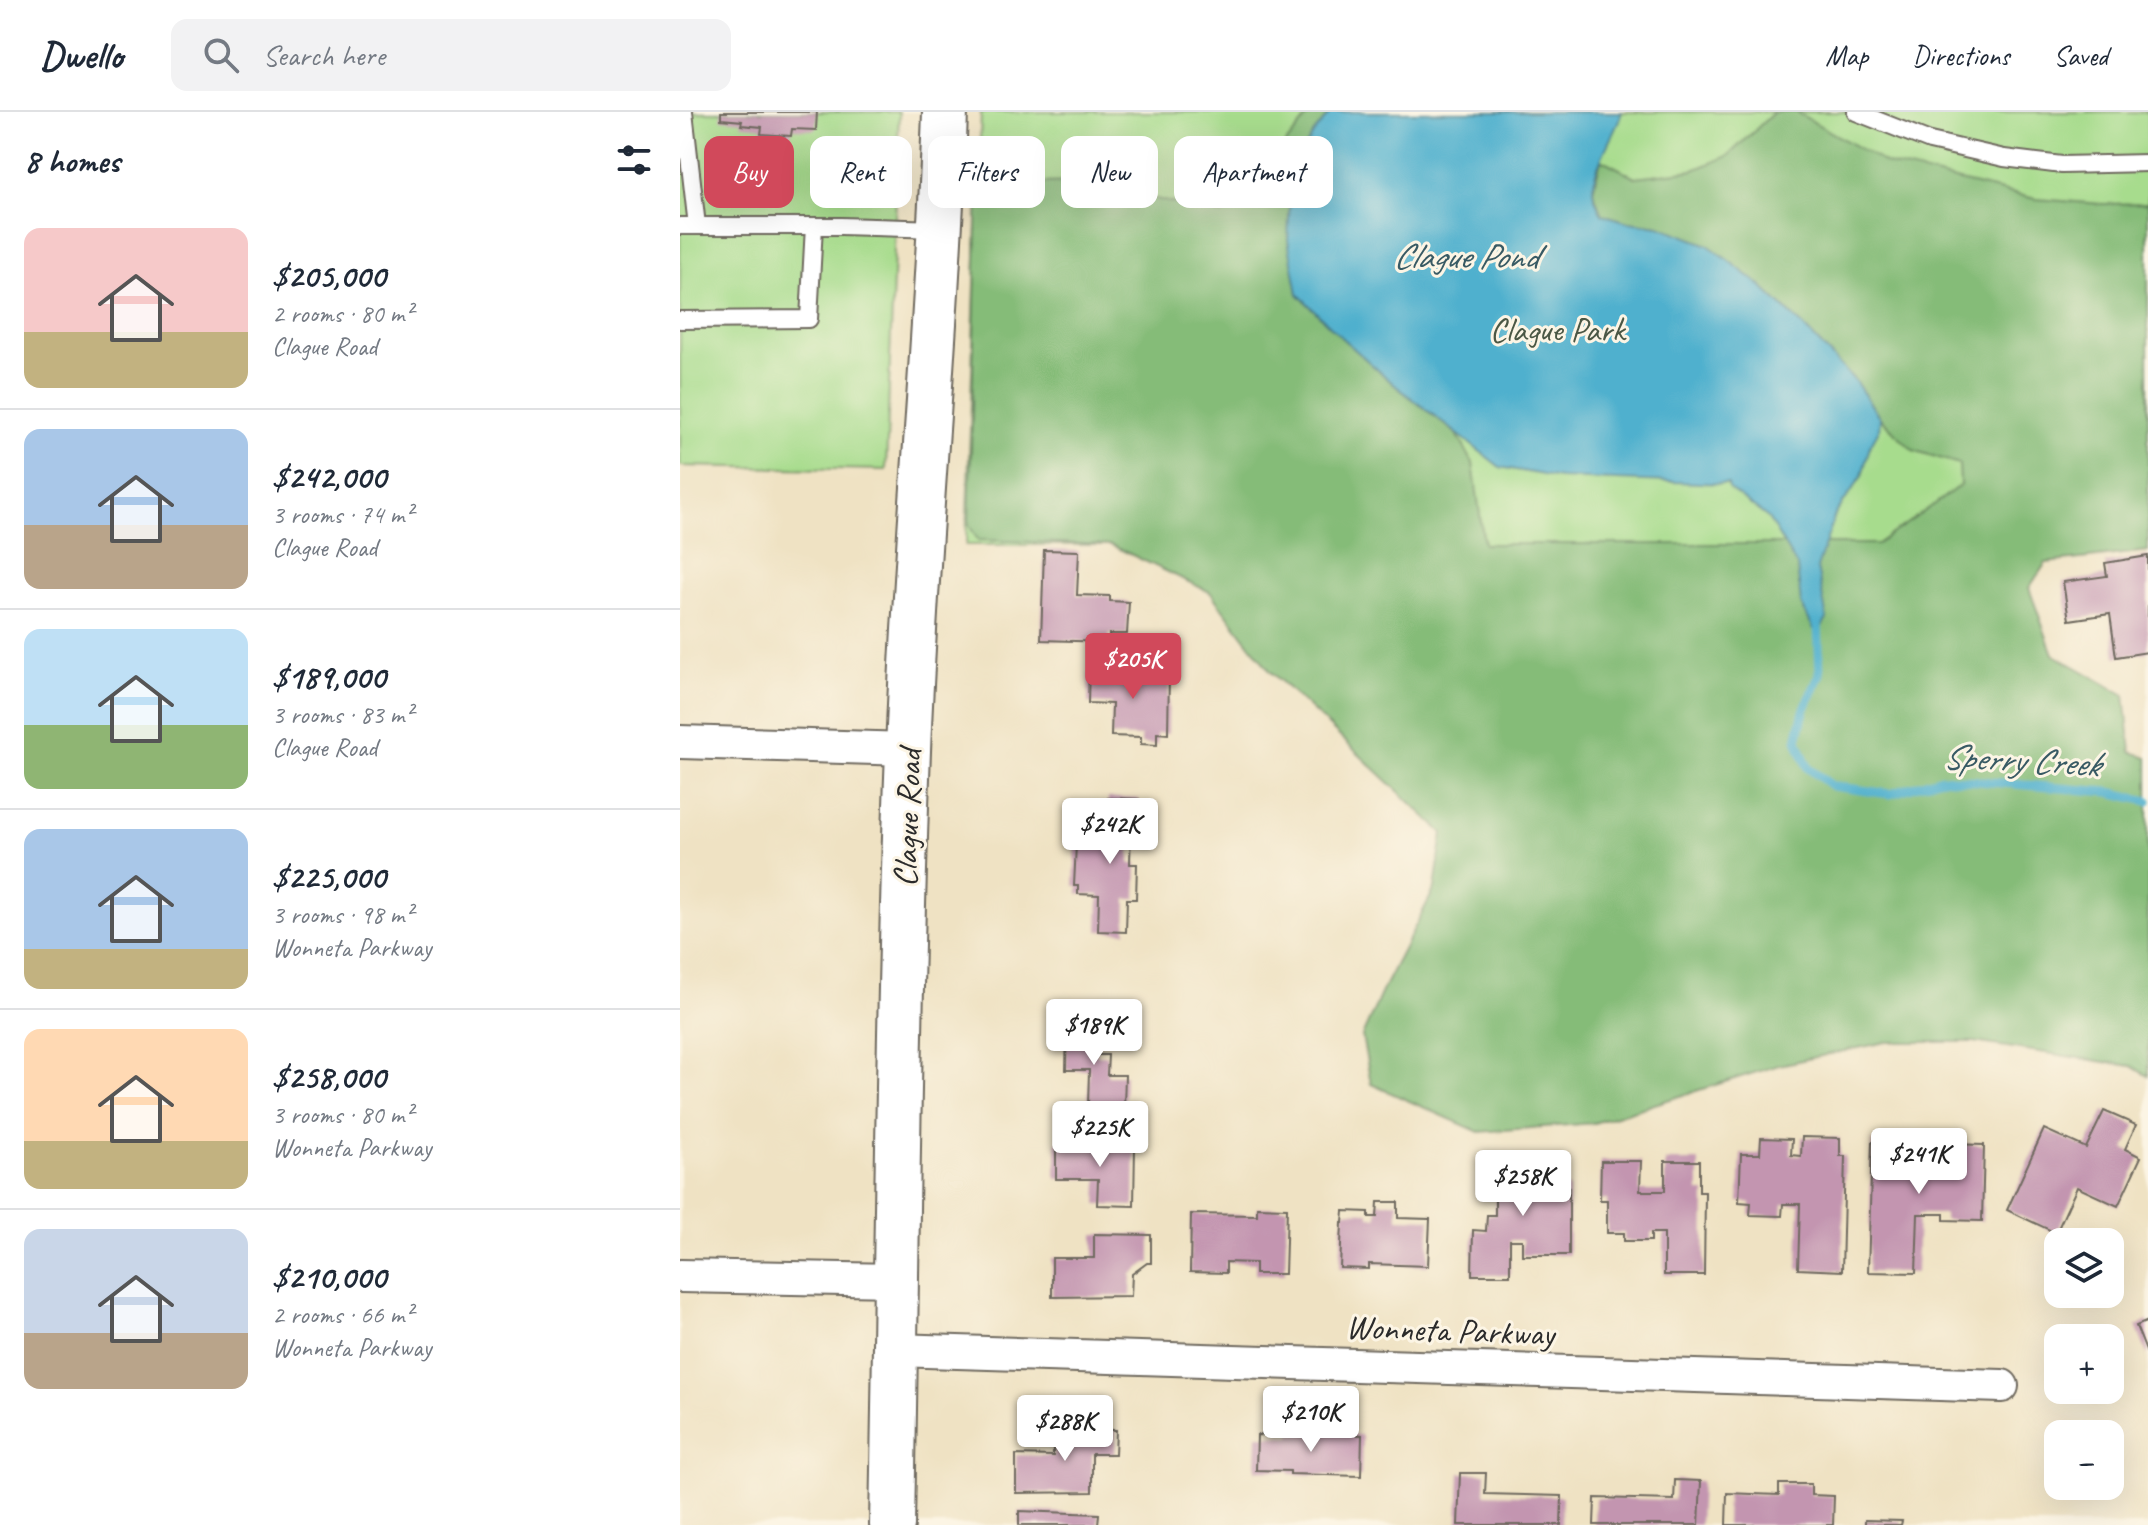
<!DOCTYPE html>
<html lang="en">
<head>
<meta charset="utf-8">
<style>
  :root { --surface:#fff; --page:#f2f2f3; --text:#1f2937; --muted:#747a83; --line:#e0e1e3; --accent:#d1495b }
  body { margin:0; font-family:Caveat,sans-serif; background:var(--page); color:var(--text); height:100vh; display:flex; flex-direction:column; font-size:30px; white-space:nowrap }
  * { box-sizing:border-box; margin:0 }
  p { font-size:26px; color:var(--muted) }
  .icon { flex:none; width:44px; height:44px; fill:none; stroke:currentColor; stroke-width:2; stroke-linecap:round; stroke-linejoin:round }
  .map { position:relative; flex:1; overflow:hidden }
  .panel { display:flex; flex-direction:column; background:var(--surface); width:680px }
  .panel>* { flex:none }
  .banner { position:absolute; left:24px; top:24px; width:760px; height:72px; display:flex; gap:16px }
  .fabs { position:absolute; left:1364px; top:1116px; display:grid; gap:16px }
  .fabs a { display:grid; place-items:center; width:80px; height:80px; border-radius:16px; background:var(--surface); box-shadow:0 8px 32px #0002; font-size:40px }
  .price { position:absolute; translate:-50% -68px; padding:0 18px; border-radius:8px; background:#fff; color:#222; font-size:26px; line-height:52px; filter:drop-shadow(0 2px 4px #0008) }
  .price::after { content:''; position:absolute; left:50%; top:48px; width:24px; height:18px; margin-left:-12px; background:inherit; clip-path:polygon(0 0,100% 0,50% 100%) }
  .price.selected { background:var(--accent); color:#fff }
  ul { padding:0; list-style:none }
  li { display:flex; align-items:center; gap:24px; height:200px; padding:0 24px }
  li+li { border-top:2px solid var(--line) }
  li span { display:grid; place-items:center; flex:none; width:224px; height:160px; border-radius:16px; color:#555 }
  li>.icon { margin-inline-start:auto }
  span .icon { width:96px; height:96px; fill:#fffc; stroke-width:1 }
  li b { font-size:34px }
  h2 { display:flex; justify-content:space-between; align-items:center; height:96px; padding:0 24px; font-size:34px }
  .tag { padding:0 28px; border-radius:16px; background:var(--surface); box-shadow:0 8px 32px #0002; font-size:28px; line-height:72px }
  .tag.selected { background:var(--accent); color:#fff }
  header { display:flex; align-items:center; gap:48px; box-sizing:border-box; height:112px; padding:0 40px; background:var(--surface); border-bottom:2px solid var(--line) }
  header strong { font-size:38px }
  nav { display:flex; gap:44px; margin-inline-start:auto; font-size:28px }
  .search { width:560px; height:72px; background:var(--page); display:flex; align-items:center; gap:20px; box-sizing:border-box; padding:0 28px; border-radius:16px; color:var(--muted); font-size:30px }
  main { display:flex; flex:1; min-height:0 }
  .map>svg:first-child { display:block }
</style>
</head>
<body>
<header>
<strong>Dwello</strong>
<div class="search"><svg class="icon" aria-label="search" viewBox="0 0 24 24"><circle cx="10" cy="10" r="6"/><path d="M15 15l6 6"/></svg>Search here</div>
<nav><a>Map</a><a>Directions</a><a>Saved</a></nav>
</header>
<main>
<section class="panel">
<h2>8 homes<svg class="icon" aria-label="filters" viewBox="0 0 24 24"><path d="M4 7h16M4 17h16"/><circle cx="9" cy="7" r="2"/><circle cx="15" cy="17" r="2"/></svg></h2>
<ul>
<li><span style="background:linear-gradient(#f6c9c9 65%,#c2b280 0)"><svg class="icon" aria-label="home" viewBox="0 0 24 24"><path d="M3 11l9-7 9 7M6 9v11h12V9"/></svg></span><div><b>$205,000</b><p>2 rooms · 80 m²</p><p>Clague Road</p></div></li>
<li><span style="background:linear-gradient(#a9c7e8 60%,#b9a48a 0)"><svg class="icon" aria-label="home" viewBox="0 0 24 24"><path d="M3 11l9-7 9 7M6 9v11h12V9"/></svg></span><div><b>$242,000</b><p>3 rooms · 74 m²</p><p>Clague Road</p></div></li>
<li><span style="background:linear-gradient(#bfe0f5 60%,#8fb573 0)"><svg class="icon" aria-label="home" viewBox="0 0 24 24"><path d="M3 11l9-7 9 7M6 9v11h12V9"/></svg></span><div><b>$189,000</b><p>3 rooms · 83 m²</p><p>Clague Road</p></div></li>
<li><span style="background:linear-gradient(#a9c7e8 75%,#c2b280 0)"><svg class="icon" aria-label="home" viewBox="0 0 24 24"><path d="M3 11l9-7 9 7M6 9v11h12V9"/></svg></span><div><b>$225,000</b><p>3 rooms · 98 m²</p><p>Wonneta Parkway</p></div></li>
<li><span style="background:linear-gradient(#ffd9b3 70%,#c2b280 0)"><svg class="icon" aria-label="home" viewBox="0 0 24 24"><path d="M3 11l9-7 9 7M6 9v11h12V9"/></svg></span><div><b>$258,000</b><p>3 rooms · 80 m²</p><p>Wonneta Parkway</p></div></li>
<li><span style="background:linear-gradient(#c9d6e8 65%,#b9a48a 0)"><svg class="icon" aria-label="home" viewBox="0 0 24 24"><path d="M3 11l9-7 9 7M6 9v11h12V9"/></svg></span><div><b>$210,000</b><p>2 rooms · 66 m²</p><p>Wonneta Parkway</p></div></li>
</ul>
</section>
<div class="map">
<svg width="1468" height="1413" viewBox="0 0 1468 1413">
  <rect width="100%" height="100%" fill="#fcf5e5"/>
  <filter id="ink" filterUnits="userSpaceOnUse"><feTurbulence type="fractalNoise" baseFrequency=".0125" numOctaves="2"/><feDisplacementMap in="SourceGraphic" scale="16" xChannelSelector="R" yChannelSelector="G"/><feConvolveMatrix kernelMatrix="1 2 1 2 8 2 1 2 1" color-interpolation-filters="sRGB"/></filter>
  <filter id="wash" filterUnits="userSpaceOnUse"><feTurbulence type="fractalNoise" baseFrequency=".006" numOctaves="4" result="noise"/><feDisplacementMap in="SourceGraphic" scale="32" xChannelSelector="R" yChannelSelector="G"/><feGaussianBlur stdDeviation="1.8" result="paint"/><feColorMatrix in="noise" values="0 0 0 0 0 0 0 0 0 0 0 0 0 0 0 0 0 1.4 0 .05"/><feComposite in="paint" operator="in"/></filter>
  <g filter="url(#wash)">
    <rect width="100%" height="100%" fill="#efe2c3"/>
    <g fill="#a7dc8d" stroke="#69845c" stroke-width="2">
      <polygon points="0,0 219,0 206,358 0,354"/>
      <polygon points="301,0 1468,0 1468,432 286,433"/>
    </g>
    <polygon fill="#85bc78" stroke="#587452" stroke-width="2" points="631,0 651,0 634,21 611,58 618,182 662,226 716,274 777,322 793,351 804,432 1197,432 1255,392 1280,373 1279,352 1233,338 1200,306 1175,269 1123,214 1079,172 979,114 948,110 922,102 913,79 921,47 955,65 1014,58 1048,44 1094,0 1116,0 1207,52 1356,87 1423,92 1468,91 1468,439 1366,451 1349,476 1373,542 1445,583 1451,640 1468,645 1468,964 1451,954 1294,930 1206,930 1099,953 914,1011 799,1020 691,972 682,924 705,873 755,776 763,721 591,560 530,480 431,433 298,428 289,413 298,72 406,70 542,103 565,84"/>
    <path fill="#4fb0ce" stroke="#3d6e7c" stroke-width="2" d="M651 0H942C935 23 913 54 913 78 913 85 919 95 922 102L948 110 979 114 1028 133 1079 172 1123 214 1175 269 1200 306 1199 318 1190 334 1182 364 1155 403 1137 456 1147 507 1138 521 1133 516 1121 492 1117 454 1088 406 1049 377 1048 372 879 366 820 355 716 274 662 226 618 182 608 128 611 58 634 21Z"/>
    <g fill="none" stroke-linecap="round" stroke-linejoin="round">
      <polyline stroke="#4fb0ce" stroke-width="9" points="1138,512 1140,562 1124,599 1117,628 1128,656 1152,674 1210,682 1261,666 1429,680 1468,689"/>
    </g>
    <g id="blocks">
      <g fill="#c395b0">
        <polygon points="41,0 137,0 136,18 112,17 111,24 81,22 82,15 61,13 62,9 41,7"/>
        <polygon points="364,438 399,439 397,483 430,484 430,489 449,490 447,522 429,522 429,530 361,528"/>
        <polygon points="1468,444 1468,540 1436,545 1430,502 1389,508 1383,470 1427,464 1425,451"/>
        <polygon points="409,554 437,555 437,560 489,561 488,622 477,621 477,633 461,632 461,625 431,624 432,592 408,591"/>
        <polygon points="428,686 459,687 458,716 451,716 450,752 457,752 456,787 447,787 446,820 418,819 419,783 398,782 398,774 394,774 396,732 400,732 401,726 427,726"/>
        <polygon points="387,913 418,914 417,943 428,943 427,963 445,963 444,995 408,994 409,958 386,958"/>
        <polygon points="1424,999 1456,1013 1445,1037 1461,1045 1438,1094 1397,1075 1376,1121 1327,1098 1364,1017 1406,1036"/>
        <polygon points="1122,1025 1160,1026 1160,1044 1165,1044 1162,1159 1118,1157 1120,1092 1103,1092 1102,1104 1070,1103 1071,1091 1059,1090 1061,1042 1080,1042 1081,1026 1112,1027 1111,1043 1121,1044"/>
        <polygon points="376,1030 455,1033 454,1094 417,1093 418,1067 376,1067"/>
        <polygon points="1192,1030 1304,1033 1302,1109 1264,1108 1264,1102 1238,1102 1236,1161 1188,1160"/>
        <polygon points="921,1049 961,1049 960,1079 985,1079 985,1049 1019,1049 1019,1080 1025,1080 1024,1163 984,1163 984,1121 971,1121 971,1129 944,1129 944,1121 927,1121 927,1088 920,1088"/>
        <polygon points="812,1055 883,1055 883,1075 889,1075 889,1143 842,1143 842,1128 830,1128 830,1163 792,1163 793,1118 806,1119 807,1103 815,1103 815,1081 812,1081"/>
        <polygon points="698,1090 718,1090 718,1106 750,1107 748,1154 689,1152 689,1157 660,1156 662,1111 663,1111 664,1099 689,1100 689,1105 697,1105"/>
        <polygon points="577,1095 607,1096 605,1162 575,1162 575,1151 546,1150 546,1161 510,1160 511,1102 577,1103"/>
        <polygon points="414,1122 471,1123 471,1151 467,1151 452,1162 451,1184 372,1185 372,1146 414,1146"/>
        <polygon points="1468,1209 1468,1244 1456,1214"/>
        <polygon points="373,1317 436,1318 435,1342 412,1342 412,1380 336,1381 336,1343 373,1344"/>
        <polygon points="625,1319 663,1320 663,1322 682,1323 681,1364 610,1362 610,1359 576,1358 577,1323 611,1324 611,1321 625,1321"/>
        <polygon points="780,1361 806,1361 805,1382 882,1384 881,1413 778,1413"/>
        <polygon points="995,1368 1021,1369 1019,1413 914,1413 915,1386 994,1388"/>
        <polygon points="1099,1372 1131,1372 1131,1383 1154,1384 1153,1413 1046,1413 1047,1381 1099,1383"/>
        <polygon points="339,1399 419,1402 418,1413 339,1413"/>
        <polygon points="1185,1408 1222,1409 1221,1413 1185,1413"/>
      </g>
    </g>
  </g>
  <g filter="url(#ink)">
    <use href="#blocks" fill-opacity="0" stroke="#706b60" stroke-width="2"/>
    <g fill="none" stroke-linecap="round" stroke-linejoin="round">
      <g stroke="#706b60" stroke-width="20">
        <g id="service">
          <polyline points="4,0 17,114"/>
          <polyline points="1176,0 1250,29 1324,46 1382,53 1468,51"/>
          <polyline points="0,114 161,114 259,117"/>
          <polyline points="0,208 129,207 134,114"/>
        </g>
      </g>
      <g stroke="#706b60" stroke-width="36">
        <g id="minor">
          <polyline points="0,630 228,637"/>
          <polyline points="0,1164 215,1168"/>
          <polyline points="215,1238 1322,1274"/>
        </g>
      </g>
      <g stroke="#706b60" stroke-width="48">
        <path id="secondary" d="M212 1413C217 1155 218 897 228 639 236 426 258 213 265 0"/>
      </g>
      <use href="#service" stroke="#fff" stroke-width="16"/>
      <use href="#minor" stroke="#fff" stroke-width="32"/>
      <use href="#secondary" stroke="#fff" stroke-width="44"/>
    </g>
  </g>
  <g text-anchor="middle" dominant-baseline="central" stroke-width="6" stroke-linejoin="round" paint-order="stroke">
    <g font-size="34" fill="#4a5744" stroke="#fcf5e5">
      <text x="877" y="217">Clague Park</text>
    </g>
    <g font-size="34" fill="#2b2b2b" stroke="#fcf5e5">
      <text transform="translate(227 706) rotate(-88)">Clague Road</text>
      <text transform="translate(770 1218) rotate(2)">Wonneta Parkway</text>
    </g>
    <g font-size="36" font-style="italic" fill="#385a64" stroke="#fcf5e5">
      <text x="785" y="144">Clague Pond</text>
      <text transform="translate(1341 648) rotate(3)">Sperry Creek</text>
    </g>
  </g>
</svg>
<div class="fabs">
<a><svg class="icon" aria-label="layers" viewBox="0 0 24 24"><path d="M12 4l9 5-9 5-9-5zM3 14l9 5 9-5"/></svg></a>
<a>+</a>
<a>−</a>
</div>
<b class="price selected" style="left:453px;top:589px">$205K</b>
<b class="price" style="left:430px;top:754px">$242K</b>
<b class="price" style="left:414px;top:955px">$189K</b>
<b class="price" style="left:420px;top:1057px">$225K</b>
<b class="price" style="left:1239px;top:1084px">$241K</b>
<b class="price" style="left:843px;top:1106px">$258K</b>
<b class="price" style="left:631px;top:1342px">$210K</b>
<b class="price" style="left:385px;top:1351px">$288K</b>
<div class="banner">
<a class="tag selected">Buy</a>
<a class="tag">Rent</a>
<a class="tag">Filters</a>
<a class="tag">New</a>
<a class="tag">Apartment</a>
</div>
</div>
</main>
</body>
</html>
